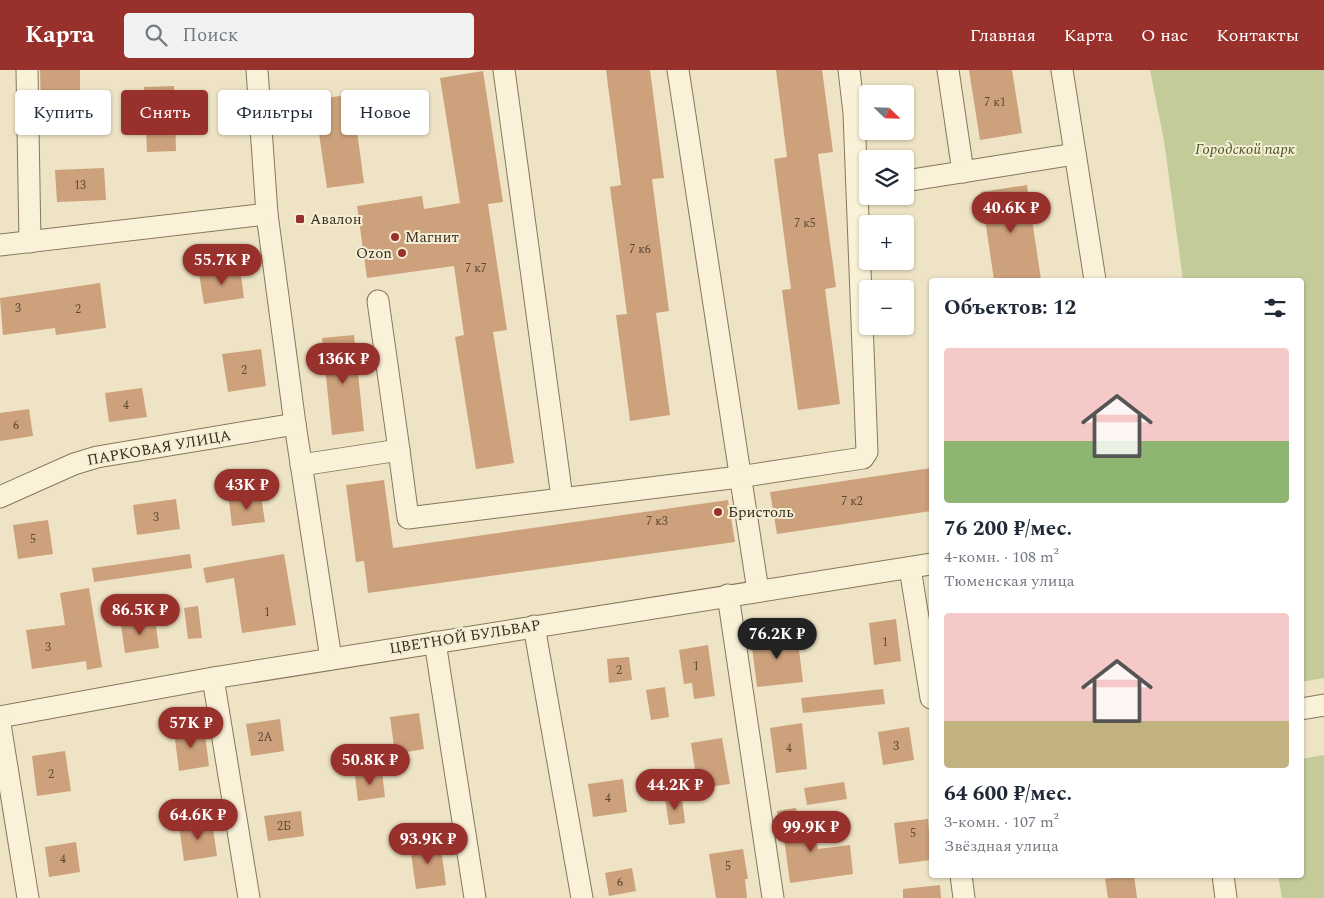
<!DOCTYPE html>
<html lang="ru">
<head>
<meta charset="utf-8">
<style>
  :root { --surface:#fff; --page:#f2f2f3; --text:#1f2937; --muted:#747a83; --accent:#98302b }
  body { margin:0; font-family:Spectral,serif; background:var(--page); color:var(--text); height:100vh; display:flex; flex-direction:column; font-size:19px; white-space:nowrap }
  * { box-sizing:border-box; margin:0 }
  p { font-size:16px; color:var(--muted) }
  .icon { flex:none; width:28px; height:28px; fill:none; stroke:currentColor; stroke-width:2; stroke-linecap:round; stroke-linejoin:round }
  .map { position:relative; flex:1; overflow:hidden }
  .drawer { position:absolute; left:929px; top:208px; width:375px; height:600px; display:flex; flex-direction:column; background:var(--surface); border-radius:5px; box-shadow:0 1px 4px #0004 }
  .drawer>* { flex:none }
  .guide { position:absolute; left:15px; top:20px; width:475px; height:45px; display:flex; gap:10px }
  .needle { width:32px; rotate:113deg }
  .buttons { position:absolute; left:859px; top:15px; display:grid; gap:10px }
  .buttons a { display:grid; place-items:center; width:55px; height:55px; border-radius:5px; background:var(--surface); box-shadow:0 1px 4px #0004; font-size:25px }
  .price { position:absolute; translate:-50% -42px; padding:0 11px; border-radius:18px; background:var(--accent); color:#fff; font-size:16px; line-height:32px; filter:drop-shadow(0 1px 2px #0008) }
  .price::after { content:''; position:absolute; left:50%; top:30px; width:15px; height:11px; margin-left:-8px; background:inherit; clip-path:polygon(0 0,100% 0,50% 100%) }
  .price.active { background:#222; color:#fff }
  ul { padding:0; list-style:none }
  li { display:grid; align-content:center; gap:10px; height:265px; padding:0 15px }
  li span { display:grid; place-items:center; height:155px; border-radius:5px; color:#555 }
  li>.icon { margin-inline-start:auto }
  span .icon { width:90px; height:90px; fill:#fffc; stroke-width:1 }
  li b { font-size:21px }
  h2 { display:flex; justify-content:space-between; align-items:center; height:60px; padding:0 15px; font-size:21px }
  .chip { padding:0 18px; border-radius:5px; background:var(--surface); box-shadow:0 1px 4px #0004; font-size:18px; line-height:45px }
  .chip.active { background:var(--accent); color:#fff }
  header { display:flex; align-items:center; gap:30px; box-sizing:border-box; height:70px; padding:0 25px; background:var(--accent); color:#fff }
  header strong { font-size:24px }
  nav { display:flex; gap:28px; margin-inline-start:auto; font-size:18px }
  .search { width:350px; height:45px; background:var(--page); display:flex; align-items:center; gap:12px; box-sizing:border-box; padding:0 18px; border-radius:5px; color:var(--muted); font-size:19px }
  .map>svg:first-child { display:block }
</style>
</head>
<body>
<header>
<strong>Карта</strong>
<div class="search"><svg class="icon" aria-label="search" viewBox="0 0 24 24"><circle cx="10" cy="10" r="6"/><path d="M15 15l6 6"/></svg>Поиск</div>
<nav><a>Главная</a><a>Карта</a><a>О нас</a><a>Контакты</a></nav>
</header>
<div class="map">
<svg width="1324" height="828" viewBox="0 0 1324 828">
  <rect width="100%" height="100%" fill="#eee4c5"/>
  <g fill="#c3cc99">
    <polygon points="1150,0 1324,0 1324,608 1301,612 1301,210 1183,210 1164,71"/>
    <polygon points="1324,685 1324,828 1282,828 1278,805 1301,805 1301,689"/>
  </g>
  <g fill="#cca17b">
    <polygon points="40,0 80,0 80,39 41,40"/>
    <polygon points="606,0 650,0 664,108 652,109 669,241 656,243 670,345 630,351 616,245 627,244 610,117 621,115"/>
    <polygon points="776,0 822,0 833,82 818,84 836,217 825,219 840,334 798,340 782,220 791,219 774,89 787,87"/>
    <polygon points="969,0 1012,0 1022,63 980,70"/>
    <polygon points="483,1 503,132 488,134 507,260 493,262 514,393 476,399 455,267 464,265 454,196 367,208 357,136 422,126 424,139 460,133 440,8"/>
    <polygon points="174,16 176,81 147,82 144,17"/>
    <polygon points="352,24 364,113 327,118 314,30"/>
    <polygon points="104,98 106,130 57,132 55,100"/>
    <polygon points="1027,115 1041,210 994,210 981,122"/>
    <polygon points="240,198 244,228 204,234 199,204"/>
    <polygon points="100,213 106,258 56,265 55,258 3,265 0,228"/>
    <polygon points="354,265 364,361 332,365 322,268"/>
    <polygon points="261,279 266,316 228,322 222,284"/>
    <polygon points="142,318 147,347 109,352 105,323"/>
    <polygon points="29,339 33,366 0,371 0,343"/>
    <polygon points="931,398 931,441 777,464 770,422"/>
    <polygon points="384,410 393,478 728,430 735,472 368,523 364,491 356,492 346,415"/>
    <polygon points="261,426 265,452 232,456 229,431"/>
    <polygon points="176,429 180,459 137,465 133,435"/>
    <polygon points="48,450 53,484 18,489 13,455"/>
    <polygon points="190,484 192,498 94,512 92,498"/>
    <polygon points="284,484 296,555 242,563 234,508 206,513 203,498"/>
    <polygon points="89,518 102,597 87,600 86,591 32,599 26,560 65,555 60,523"/>
    <polygon points="198,536 202,568 188,569 184,538"/>
    <polygon points="896,549 901,591 874,595 869,553"/>
    <polygon points="155,550 159,578 125,583 121,555"/>
    <polygon points="797,563 803,612 757,617 751,569"/>
    <polygon points="708,575 715,626 694,629 692,613 684,614 679,580"/>
    <polygon points="629,587 632,610 609,613 607,589"/>
    <polygon points="665,617 669,647 651,650 646,620"/>
    <polygon points="883,619 885,634 803,643 801,628"/>
    <polygon points="419,643 424,679 395,684 390,647"/>
    <polygon points="280,649 284,681 251,686 246,654"/>
    <polygon points="802,653 807,699 776,703 770,658"/>
    <polygon points="204,657 209,696 179,701 174,661"/>
    <polygon points="909,657 914,690 883,695 878,662"/>
    <polygon points="722,668 730,714 708,717 706,704 696,706 691,673"/>
    <polygon points="65,681 71,721 37,726 32,686"/>
    <polygon points="382,702 385,727 358,731 355,706"/>
    <polygon points="623,709 627,742 593,747 588,714"/>
    <polygon points="844,712 847,729 807,735 804,718"/>
    <polygon points="682,727 685,753 669,755 665,729"/>
    <polygon points="796,738 800,762 815,760 818,779 850,775 853,804 790,813 782,753 778,753 777,741"/>
    <polygon points="301,741 304,766 268,771 264,746"/>
    <polygon points="928,749 931,790 899,794 894,753"/>
    <polygon points="212,751 217,786 184,791 179,756"/>
    <polygon points="440,771 446,815 416,819 410,776"/>
    <polygon points="76,772 80,802 49,807 45,777"/>
    <polygon points="743,779 748,809 745,809 747,828 716,828 709,784"/>
    <polygon points="632,798 636,821 609,826 605,803"/>
    <polygon points="1134,805 1137,828 1108,828 1105,809"/>
    <polygon points="940,815 941,828 903,828 903,819"/>
  </g>
  <g fill="none" stroke-linecap="round" stroke-linejoin="round">
    <g stroke="#89765b" stroke-width="23">
      <g id="minor">
        <polyline points="27,0 30,172"/>
        <polyline points="257,0 267,144 295,354 331,589"/>
        <polyline points="504,0 562,428"/>
        <polyline points="678,0 758,521"/>
        <polyline points="948,0 963,102"/>
        <polyline points="1062,0 1095,210"/>
        <polyline points="905,111 1075,84"/>
        <polyline points="0,175 267,144"/>
        <polyline points="378,231 399,380"/>
        <polyline points="301,395 399,380 408,448 739,407 863,388 867,382 854,43 849,0"/>
        <polyline points="0,427 74,394 97,387 295,354"/>
        <polyline points="910,498 931,628"/>
        <polyline points="728,525 773,828"/>
        <polyline points="534,556 582,828"/>
        <polyline points="435,572 475,828"/>
        <polyline points="213,608 249,828"/>
        <polyline points="1301,639 1324,635"/>
        <polyline points="0,647 213,608 931,494"/>
        <polyline points="0,654 28,828"/>
        <polyline points="961,805 964,828"/>
        <polyline points="1223,805 1226,828"/>
      </g>
    </g>
    <use href="#minor" stroke="#f9f1d8" stroke-width="21"/>
  </g>
  <g fill="#98302b" stroke="#f5eed4" stroke-width="2">
    <rect x="295" y="144" width="10" height="10" rx="2.5"/>
    <circle cx="395" cy="167" r="5"/>
    <circle cx="402" cy="183" r="5"/>
    <circle cx="718" cy="442" r="5"/>
  </g>
  <g text-anchor="middle" dominant-baseline="central" stroke-width="4" stroke-linejoin="round" paint-order="stroke">
    <g font-size="12" fill="#5e4a36">
      <text x="995" y="32">7 к1</text>
      <text x="80" y="115">13</text>
      <text x="805" y="153">7 к5</text>
      <text x="640" y="179">7 к6</text>
      <text x="476" y="198">7 к7</text>
      <text x="18" y="238">3</text>
      <text x="78" y="239">2</text>
      <text x="244" y="300">2</text>
      <text x="126" y="335">4</text>
      <text x="16" y="355">6</text>
      <text x="852" y="431">7 к2</text>
      <text x="156" y="447">3</text>
      <text x="657" y="451">7 к3</text>
      <text x="33" y="469">5</text>
      <text x="267" y="542">1</text>
      <text x="885" y="572">1</text>
      <text x="48" y="577">3</text>
      <text x="696" y="596">1</text>
      <text x="619" y="600">2</text>
      <text x="265" y="667">2А</text>
      <text x="896" y="676">3</text>
      <text x="789" y="678">4</text>
      <text x="51" y="704">2</text>
      <text x="608" y="728">4</text>
      <text x="284" y="756">2Б</text>
      <text x="913" y="763">5</text>
      <text x="63" y="789">4</text>
      <text x="728" y="796">5</text>
      <text x="620" y="812">6</text>
    </g>
    <g font-size="15" font-style="italic" fill="#475525" stroke="#f5eed4">
      <text x="1245" y="79">Городской парк</text>
    </g>
    <g font-size="15" fill="#392d1f" stroke="#f5eed4" text-anchor="start">
      <text x="310" y="149">Авалон</text>
      <text x="405" y="167">Магнит</text>
      <text x="392" y="183" text-anchor="end">Ozon</text>
      <text x="728" y="442">Бристоль</text>
    </g>
    <g font-size="15" fill="#392d1f" stroke="#f5eed4">
      <text transform="translate(159 378) rotate(-10)">ПАРКОВАЯ УЛИЦА</text>
      <text transform="translate(465 567) rotate(-9)">ЦВЕТНОЙ БУЛЬВАР</text>
    </g>
  </g>
</svg>
<div class="buttons">
<a><svg class="needle" viewBox="-14 -14 28 28"><path d="M0-13l5 13h-10z" fill="#e53935"/><path d="M0 13l5-13h-10z" fill="#747a83"/></svg></a>
<a><svg class="icon" aria-label="layers" viewBox="0 0 24 24"><path d="M12 4l9 5-9 5-9-5zM3 14l9 5 9-5"/></svg></a>
<a>+</a>
<a>−</a>
</div>
<b class="price" style="left:1011px;top:164px">40.6K ₽</b>
<b class="price" style="left:222px;top:216px">55.7K ₽</b>
<b class="price" style="left:343px;top:315px">136K ₽</b>
<b class="price" style="left:247px;top:441px">43K ₽</b>
<b class="price" style="left:140px;top:566px">86.5K ₽</b>
<b class="price active" style="left:777px;top:590px">76.2K ₽</b>
<b class="price" style="left:191px;top:679px">57K ₽</b>
<b class="price" style="left:370px;top:716px">50.8K ₽</b>
<b class="price" style="left:675px;top:741px">44.2K ₽</b>
<b class="price" style="left:198px;top:771px">64.6K ₽</b>
<b class="price" style="left:811px;top:783px">99.9K ₽</b>
<b class="price" style="left:428px;top:795px">93.9K ₽</b>
<div class="guide">
<a class="chip">Купить</a>
<a class="chip active">Снять</a>
<a class="chip">Фильтры</a>
<a class="chip">Новое</a>
</div>
<section class="drawer">
<h2>Объектов: 12<svg class="icon" aria-label="filters" viewBox="0 0 24 24"><path d="M4 7h16M4 17h16"/><circle cx="9" cy="7" r="2"/><circle cx="15" cy="17" r="2"/></svg></h2>
<ul>
<li><span style="background:linear-gradient(#f6c9c9 60%,#8fb573 0)"><svg class="icon" aria-label="home" viewBox="0 0 24 24"><path d="M3 11l9-7 9 7M6 9v11h12V9"/></svg></span><div><b>76 200 ₽/мес.</b><p>4-комн. · 108 m²</p><p>Тюменская улица</p></div></li>
<li><span style="background:linear-gradient(#f6c9c9 70%,#c2b280 0)"><svg class="icon" aria-label="home" viewBox="0 0 24 24"><path d="M3 11l9-7 9 7M6 9v11h12V9"/></svg></span><div><b>64 600 ₽/мес.</b><p>3-комн. · 107 m²</p><p>Звёздная улица</p></div></li>
</ul>
</section>
</div>
</body>
</html>
